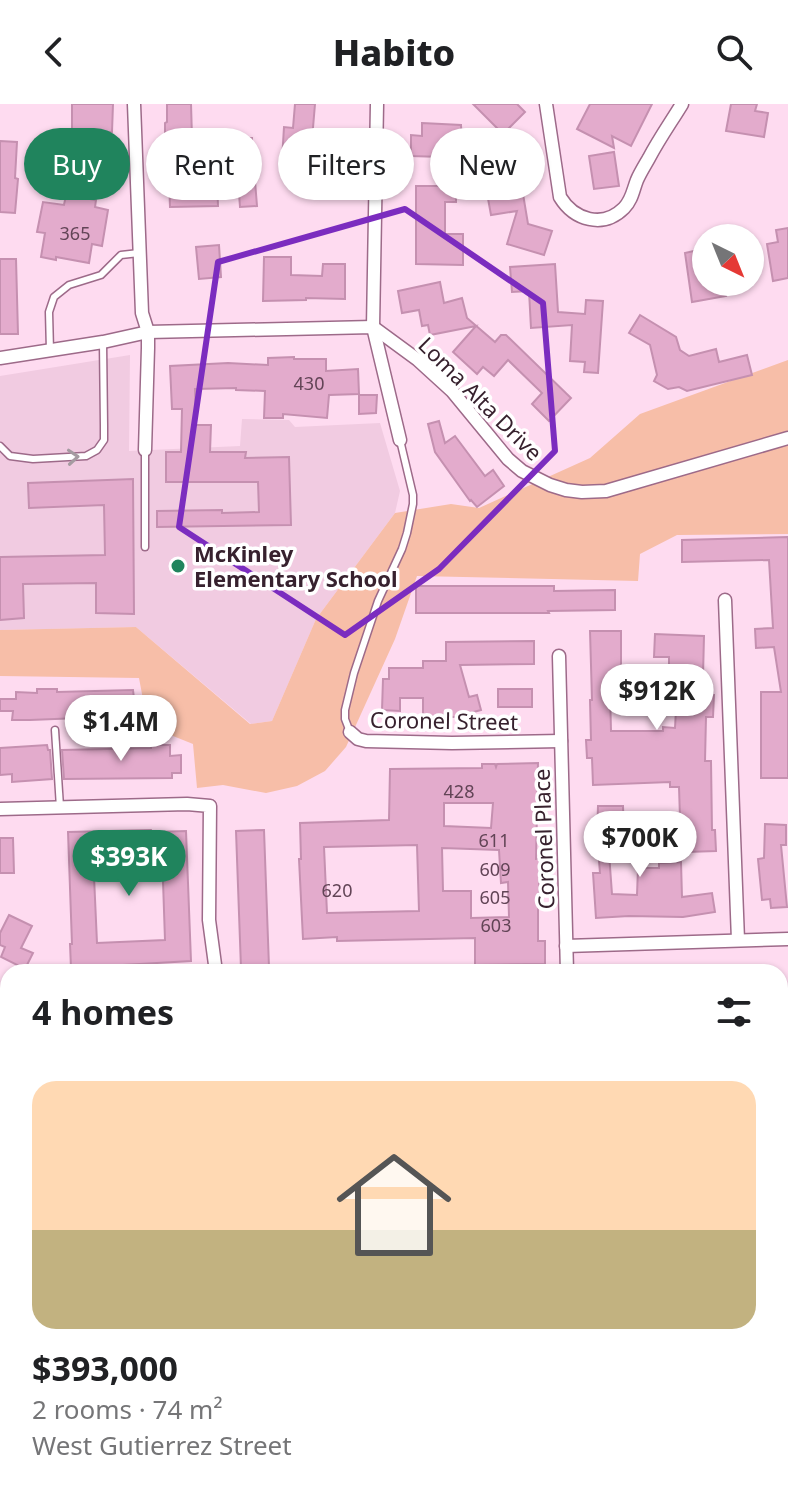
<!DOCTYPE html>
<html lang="en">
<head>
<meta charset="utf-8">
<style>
  :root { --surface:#fff; --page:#f6f6f6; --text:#202124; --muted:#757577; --accent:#20845d }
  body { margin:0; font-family:"Noto Sans",sans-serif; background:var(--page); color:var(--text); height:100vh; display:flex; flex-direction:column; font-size:30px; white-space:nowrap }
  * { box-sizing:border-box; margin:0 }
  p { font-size:26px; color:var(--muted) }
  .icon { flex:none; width:44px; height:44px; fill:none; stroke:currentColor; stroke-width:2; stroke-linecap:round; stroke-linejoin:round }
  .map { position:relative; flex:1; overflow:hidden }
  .panel { position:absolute; left:0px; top:860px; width:788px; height:538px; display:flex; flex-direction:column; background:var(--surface); border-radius:24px 24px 0 0; box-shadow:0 2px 6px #0004 }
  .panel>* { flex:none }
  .top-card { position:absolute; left:24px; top:24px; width:740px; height:72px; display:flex; gap:16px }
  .needle { width:52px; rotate:137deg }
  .controls { position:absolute; left:692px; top:120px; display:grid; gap:16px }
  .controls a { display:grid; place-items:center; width:72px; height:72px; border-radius:50%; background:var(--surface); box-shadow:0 2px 6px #0004; font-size:40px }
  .price { position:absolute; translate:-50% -68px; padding:0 18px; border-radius:28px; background:#fff; color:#222; font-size:26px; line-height:52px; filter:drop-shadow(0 2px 4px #0008) }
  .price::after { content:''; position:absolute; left:50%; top:48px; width:24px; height:18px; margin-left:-12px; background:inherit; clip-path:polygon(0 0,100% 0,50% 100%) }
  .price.selected { background:var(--accent); color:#fff }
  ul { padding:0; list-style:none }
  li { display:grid; align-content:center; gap:16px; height:424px; padding:0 32px }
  li span { display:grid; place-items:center; height:248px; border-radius:24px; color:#555 }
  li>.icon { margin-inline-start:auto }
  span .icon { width:144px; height:144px; fill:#fffc; stroke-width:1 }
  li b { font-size:34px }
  h2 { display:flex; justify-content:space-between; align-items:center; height:96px; padding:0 32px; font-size:34px }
  .tag { padding:0 28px; border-radius:36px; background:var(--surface); box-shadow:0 2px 6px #0004; font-size:28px; line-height:72px }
  .tag.selected { background:var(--accent); color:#fff }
  header { display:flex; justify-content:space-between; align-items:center; height:104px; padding:0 32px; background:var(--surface); font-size:36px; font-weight:800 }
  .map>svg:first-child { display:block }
</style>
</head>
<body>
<header><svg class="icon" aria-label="back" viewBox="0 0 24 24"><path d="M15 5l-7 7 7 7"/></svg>Habito<svg class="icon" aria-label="search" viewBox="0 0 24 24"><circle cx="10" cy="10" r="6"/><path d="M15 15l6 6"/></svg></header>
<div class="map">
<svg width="788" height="1397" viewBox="0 0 788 1397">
  <rect width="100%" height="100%" fill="#fedbf0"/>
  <polygon fill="#f1cbe1" points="130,251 129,347 240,342 242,315 289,316 295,323 380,319 400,387 395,409 316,515 272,617 251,620 136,523 0,526 0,272"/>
  <polygon fill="#f7bea8" points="788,256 788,430 677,431 640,450 638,477 417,472 395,535 346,643 325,667 297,682 266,689 223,681 197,684 193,640 148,622 139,574 0,572 0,526 136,523 250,620 272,617 316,515 395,409 451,400 479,404 590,354 640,310"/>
  <g fill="#e3abcc" stroke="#c590b0" stroke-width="2" fill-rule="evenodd">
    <polygon points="72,0 113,0 112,28 72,28"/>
    <polygon points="167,0 191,0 192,33 214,33 214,35 216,35 217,49 198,50 198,76 217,75 218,102 170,103 168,49 165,49 165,19 167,18"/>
    <polygon points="295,0 315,0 310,59 282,56 284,23 293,24"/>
    <polygon points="473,0 517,0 525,8 503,30"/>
    <polygon points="590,0 652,0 631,42 612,32 614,44 577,25"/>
    <polygon points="731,0 757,0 755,7 768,9 764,33 726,27"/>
    <polygon points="422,19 461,21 462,38 443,40 442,53 411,52 411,31 422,32"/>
    <polygon points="235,34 252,34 253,77 255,77 257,102 240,103"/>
    <polygon points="0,37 17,38 15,74 18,75 15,109 0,108"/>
    <polygon points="614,48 619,82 594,85 589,52"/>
    <polygon points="416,82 456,82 456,98 445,98 445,130 463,130 463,161 416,160"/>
    <polygon points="522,84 528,120 552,127 544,151 507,140 517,107 491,111 487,89"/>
    <polygon points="66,91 96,96 95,103 108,106 102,142 92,140 89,159 56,153 56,156 41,153 45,129 37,128 43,98 64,101"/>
    <polygon points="788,124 788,174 773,177 767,140 778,138 776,126"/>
    <polygon points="219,141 221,173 199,175 196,143"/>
    <polygon points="698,146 700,157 706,156 706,178 723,178 726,192 692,198 685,149"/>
    <polygon points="264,153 291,153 291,171 322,172 323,160 345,160 345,195 306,194 306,196 263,197"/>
    <polygon points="0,155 16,155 18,230 0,230"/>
    <polygon points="555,160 558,208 585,210 586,196 603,197 598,269 584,268 585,258 570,257 572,221 531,224 529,187 512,188 510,163"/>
    <polygon points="440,178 444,199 462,194 467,214 495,238 501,231 506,231 571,294 549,317 532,300 542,289 508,256 494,272 483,263 477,270 453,248 476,222 430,231 428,221 422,222 419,206 402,209 398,187"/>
    <polygon points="640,211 676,233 680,246 689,252 716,245 719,258 747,251 752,271 687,287 679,283 668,285 654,277 657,271 650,241 629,229"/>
    <polygon points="294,253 294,255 326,255 326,267 358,265 359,290 329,291 327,314 283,310 283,314 264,314 265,287 236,286 236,284 195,285 196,321 211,321 210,348 246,348 245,354 289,353 291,421 157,423 157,407 222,406 222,409 259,408 258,378 166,378 166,348 181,348 182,305 172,305 170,262 228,259 268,261 268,254"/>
    <polygon points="359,291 377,291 376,309 359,310"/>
    <polygon points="439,317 445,339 455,332 485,372 493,366 504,382 477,403 471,396 470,397 435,348 428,320"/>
    <polygon points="133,375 134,510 96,509 96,479 23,480 24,514 0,516 0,453 105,451 104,401 29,404 28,379"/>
    <polygon points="788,433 788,674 761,674 761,588 781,588 774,543 756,544 755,525 773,524 769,456 682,458 682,436"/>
    <polygon points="416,482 554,482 554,487 615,486 615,506 548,507 549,509 416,509"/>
    <polygon points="590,527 621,527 621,588 610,588 611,627 663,627 663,623 675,624 677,587 669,587 669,553 654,553 655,530 704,532 703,572 705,572 705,591 714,591 713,613 706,613 705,657 711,657 712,726 715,726 716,747 687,748 686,714 680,714 679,683 670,683 670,678 593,681 592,654 587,654 586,636 591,636 590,596 592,596"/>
    <polygon points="534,537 534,560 460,561 469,593 477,591 481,606 455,613 423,612 423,594 400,594 400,607 382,606 383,575 389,575 389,564 423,564 423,557 446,557 446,538"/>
    <polygon points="37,585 57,585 57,588 133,586 135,603 129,603 129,612 30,616 12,616 13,607 0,607 0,595 16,595 16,588 37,589"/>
    <rect x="498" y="585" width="34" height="18"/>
    <polygon points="47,641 48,646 50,646 52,675 12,678 12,670 0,671 0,644"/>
    <polygon points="151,641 170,641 170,652 181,651 181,669 172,669 172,674 64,675 62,646 151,644"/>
    <path d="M538 659 536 755 546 754 547 776H539L540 804H538V837H545V860L475 861V834L337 837V833L303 835 299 755H301L300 719 389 716 390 665 482 664V660H495L496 663 497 660ZM444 699H493L491 724 444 722ZM417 741 419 807 327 809 324 743ZM442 744 499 746 501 779 508 778 509 813 471 814V787H443Z"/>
    <polygon points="598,702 623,702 624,730 632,729 633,747 609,749 612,790 637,791 638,764 659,764 659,759 681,758 682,793 712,789 715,808 683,813 629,812 596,814 593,769 600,769 597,732"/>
    <polygon points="765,720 786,721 786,741 781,741 787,803 771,804 770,795 762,796 758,755 764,754"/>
    <path d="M151 726 152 728 186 727 191 857 71 864 70 840H72L68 728ZM162 748 165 836 97 839 93 750Z"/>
    <polygon points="264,726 269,863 241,864 236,727"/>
    <polygon points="0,734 13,734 14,769 0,769"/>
    <polygon points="9,811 32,822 21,844 33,849 25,865 1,853 5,843 0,841 0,829"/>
  </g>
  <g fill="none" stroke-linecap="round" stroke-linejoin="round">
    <g stroke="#9d6a89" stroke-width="9">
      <g id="lane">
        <polyline points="50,247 49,208 54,193 69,181 101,171 121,151 139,149"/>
        <polyline points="0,342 10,352 33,355 86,352 97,346 104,336 104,322 103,239"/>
        <polyline points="145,346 145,443"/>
        <polyline points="55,626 60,703"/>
        <polyline points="350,628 345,615 345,606 354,569 378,497 402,445 407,429 413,400 413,391 400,336"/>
        <polyline points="780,1387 788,1383"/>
        <polyline points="763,1397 775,1390"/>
      </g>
    </g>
    <g stroke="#9d6a89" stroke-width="15">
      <g id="street">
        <polyline points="134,0 142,209 148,228 148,244 145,346"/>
        <polyline points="377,0 373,223 400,336"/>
        <path d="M546 0 560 93C574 116 603 125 624 104 632 96 633 86 637 76 640 69 645 61 649 54 659 35 671 18 682 0"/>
        <polyline points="0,254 103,238 148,228 373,223 418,256 452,287 508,355 522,367 550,381 566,386 582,388 606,387 788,334"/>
        <polyline points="725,496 738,836"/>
        <polyline points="559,552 567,868"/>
        <polyline points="350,628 358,635 366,637 452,639 561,637"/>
        <polyline points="0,705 187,700 210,702 209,816 216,868"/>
        <polyline points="566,842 788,835"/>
        <polyline points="780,1050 788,1050"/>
        <polyline points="0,1195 8,1194"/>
        <polyline points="234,1390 234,1397"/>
      </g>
    </g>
    <g stroke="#fff" stroke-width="25">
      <g id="highway">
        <polyline points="780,1232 788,1230"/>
        <polyline points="780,1273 788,1269"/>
        <polyline points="780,1312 788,1309"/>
        <polyline points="459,1397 468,1390"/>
        <polyline points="573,1397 583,1390"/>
        <polyline points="635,1397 646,1390"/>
        <polyline points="674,1397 683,1390"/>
      </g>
    </g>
    <use href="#lane" stroke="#fff" stroke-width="6"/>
    <use href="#street" stroke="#fff" stroke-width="12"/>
    <use href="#highway" stroke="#aeb0fa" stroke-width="22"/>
    <g stroke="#7c6171" stroke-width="4" stroke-dasharray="16 8" stroke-linecap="butt">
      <polyline points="780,1118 788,1116"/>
      <polyline points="360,1397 365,1390"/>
    </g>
  </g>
  <defs><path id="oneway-chevron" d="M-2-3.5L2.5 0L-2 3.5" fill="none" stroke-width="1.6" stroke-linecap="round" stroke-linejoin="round" transform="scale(2)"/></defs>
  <use stroke="#a59ba1" href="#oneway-chevron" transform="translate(73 353) rotate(-4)"/>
  <path fill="none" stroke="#7b2cbf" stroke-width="6" stroke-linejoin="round" d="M405 105 543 199 555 347 439 465 345 531 179 423 218 158Z"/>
  <circle fill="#20845d" stroke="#fff" stroke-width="3" cx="178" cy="462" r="8"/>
  <g text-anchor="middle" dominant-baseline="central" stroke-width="7" stroke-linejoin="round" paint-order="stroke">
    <g font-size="18" fill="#624456">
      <text x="75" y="129">365</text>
      <text x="309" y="279">430</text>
      <text x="459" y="687">428</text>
      <text x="494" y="736">611</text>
      <text x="495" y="765">609</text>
      <text x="337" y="786">620</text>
      <text x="495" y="793">605</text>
      <text x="496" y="821">603</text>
    </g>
    <g font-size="22" fill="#37212e" stroke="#fff">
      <text transform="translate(481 294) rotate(45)">Loma Alta Drive</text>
      <text transform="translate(444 616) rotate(1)">Coronel Street</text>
      <text transform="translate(543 735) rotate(-92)">Coronel Place</text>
    </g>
    <g font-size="22" font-weight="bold" fill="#37212e" stroke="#fff" text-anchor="start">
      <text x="194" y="449">McKinley<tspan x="194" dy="25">Elementary School</tspan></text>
    </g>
  </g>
</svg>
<div class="controls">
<a><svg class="needle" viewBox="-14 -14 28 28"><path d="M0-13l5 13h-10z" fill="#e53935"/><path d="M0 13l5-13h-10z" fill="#757577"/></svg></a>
</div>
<b class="price" style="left:657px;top:628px">$912K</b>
<b class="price" style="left:121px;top:659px">$1.4M</b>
<b class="price" style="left:640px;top:775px">$700K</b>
<b class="price selected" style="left:129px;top:794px">$393K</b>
<div class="top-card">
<a class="tag selected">Buy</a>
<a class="tag">Rent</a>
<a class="tag">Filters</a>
<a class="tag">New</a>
</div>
<section class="panel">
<h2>4 homes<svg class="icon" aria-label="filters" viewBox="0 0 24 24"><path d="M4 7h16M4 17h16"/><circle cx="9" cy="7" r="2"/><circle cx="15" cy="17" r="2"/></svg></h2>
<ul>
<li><span style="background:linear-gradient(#ffd9b3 60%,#c2b280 0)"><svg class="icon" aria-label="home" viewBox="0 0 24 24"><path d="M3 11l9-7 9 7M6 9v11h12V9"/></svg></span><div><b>$393,000</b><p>2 rooms · 74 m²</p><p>West Gutierrez Street</p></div></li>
</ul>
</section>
</div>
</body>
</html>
